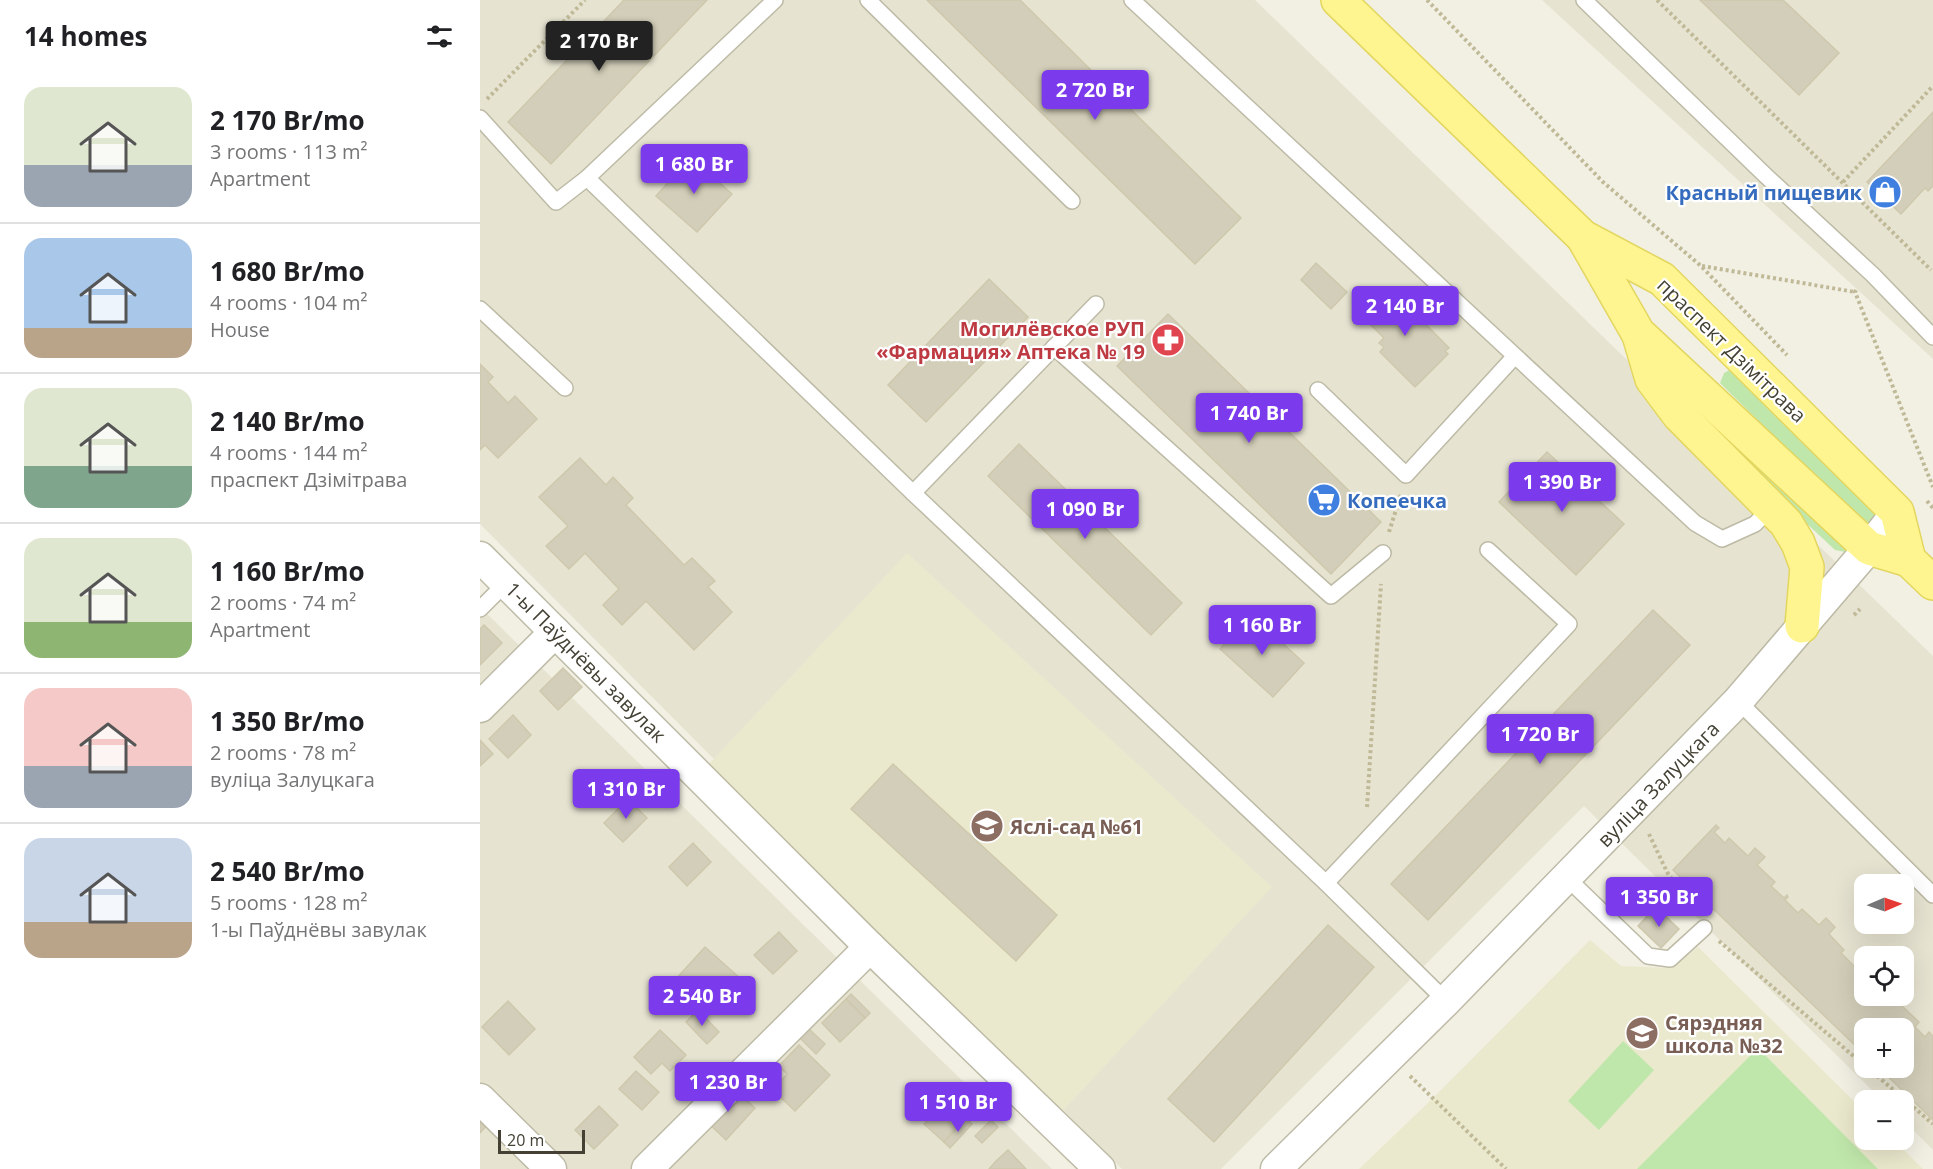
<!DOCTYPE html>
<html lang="en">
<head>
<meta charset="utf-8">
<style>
  :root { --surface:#fff; --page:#f2f2f2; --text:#202124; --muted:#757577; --line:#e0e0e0; --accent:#7c3aed }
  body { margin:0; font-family:"Open Sans",sans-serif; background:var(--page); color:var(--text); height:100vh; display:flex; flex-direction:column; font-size:22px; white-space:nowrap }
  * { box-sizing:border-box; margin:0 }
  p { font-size:20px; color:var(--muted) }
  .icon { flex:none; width:33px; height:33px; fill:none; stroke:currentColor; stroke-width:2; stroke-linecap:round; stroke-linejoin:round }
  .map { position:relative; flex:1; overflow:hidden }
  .panel { display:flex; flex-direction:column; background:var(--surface); width:480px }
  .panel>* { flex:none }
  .needle { width:39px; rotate:88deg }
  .buttons { position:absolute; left:1374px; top:874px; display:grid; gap:12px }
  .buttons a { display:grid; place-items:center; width:60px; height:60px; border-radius:12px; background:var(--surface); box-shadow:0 6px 24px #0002; font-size:30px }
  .scale { position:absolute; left:18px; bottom:15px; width:87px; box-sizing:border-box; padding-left:6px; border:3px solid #444134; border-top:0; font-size:16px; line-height:21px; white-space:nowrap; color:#444134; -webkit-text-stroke:4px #fff; paint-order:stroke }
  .price { position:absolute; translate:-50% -51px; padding:0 14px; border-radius:6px; background:var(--accent); color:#fff; font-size:20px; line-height:39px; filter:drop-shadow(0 2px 3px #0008) }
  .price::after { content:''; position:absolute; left:50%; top:36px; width:18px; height:14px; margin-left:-9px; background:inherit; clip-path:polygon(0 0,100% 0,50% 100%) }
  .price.on { background:#222; color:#fff }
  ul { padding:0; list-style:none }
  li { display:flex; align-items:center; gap:18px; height:150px; padding:0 24px }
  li+li { border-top:2px solid var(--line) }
  li span { display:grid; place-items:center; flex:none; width:168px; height:120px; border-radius:18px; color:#555 }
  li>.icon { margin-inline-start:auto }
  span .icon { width:72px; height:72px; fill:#fffc; stroke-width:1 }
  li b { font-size:26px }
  h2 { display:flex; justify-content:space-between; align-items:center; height:72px; padding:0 24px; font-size:26px }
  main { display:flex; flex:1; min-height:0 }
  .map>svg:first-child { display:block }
</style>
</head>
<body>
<main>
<section class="panel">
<h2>14 homes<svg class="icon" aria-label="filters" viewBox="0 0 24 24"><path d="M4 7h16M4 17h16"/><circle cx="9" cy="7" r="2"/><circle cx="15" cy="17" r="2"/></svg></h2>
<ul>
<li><span style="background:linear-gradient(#dfe7d0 65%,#9aa5b1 0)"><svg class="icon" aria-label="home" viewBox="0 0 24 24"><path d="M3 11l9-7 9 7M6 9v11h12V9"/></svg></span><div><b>2 170 Br/mo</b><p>3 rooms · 113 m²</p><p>Apartment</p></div></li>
<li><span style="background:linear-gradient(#a9c7e8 75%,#b9a48a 0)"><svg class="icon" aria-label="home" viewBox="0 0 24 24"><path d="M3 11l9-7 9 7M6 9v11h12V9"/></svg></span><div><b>1 680 Br/mo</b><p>4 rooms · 104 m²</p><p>House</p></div></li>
<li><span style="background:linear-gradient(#dfe7d0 65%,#7fa58c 0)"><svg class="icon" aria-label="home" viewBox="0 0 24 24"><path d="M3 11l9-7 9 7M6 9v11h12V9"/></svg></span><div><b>2 140 Br/mo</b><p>4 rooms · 144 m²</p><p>праспект Дзімітрава</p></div></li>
<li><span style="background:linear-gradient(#dfe7d0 70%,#8fb573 0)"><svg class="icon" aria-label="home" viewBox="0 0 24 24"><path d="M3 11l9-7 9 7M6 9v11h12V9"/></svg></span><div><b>1 160 Br/mo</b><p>2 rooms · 74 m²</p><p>Apartment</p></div></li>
<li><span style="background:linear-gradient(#f6c9c9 65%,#9aa5b1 0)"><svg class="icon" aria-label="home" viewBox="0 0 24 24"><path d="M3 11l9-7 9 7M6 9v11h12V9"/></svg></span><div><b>1 350 Br/mo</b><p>2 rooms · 78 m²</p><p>вуліца Залуцкага</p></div></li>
<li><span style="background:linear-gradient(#c9d6e8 70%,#b9a48a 0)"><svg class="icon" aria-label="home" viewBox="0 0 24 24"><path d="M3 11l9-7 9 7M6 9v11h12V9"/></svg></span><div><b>2 540 Br/mo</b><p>5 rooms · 128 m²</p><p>1-ы Паўднёвы завулак</p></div></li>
</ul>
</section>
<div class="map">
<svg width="1453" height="1169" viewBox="0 0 1453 1169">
  <rect width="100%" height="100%" fill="#f2f0e3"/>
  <g fill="#e6e3d1" fill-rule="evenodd">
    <path d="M0 0H775L1453 656V1150L1424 1121V1101H1403L1104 806 741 1169H642L0 524ZM1384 885H1424V924H1384ZM1384 957H1424V996H1384ZM1384 1029H1424V1068H1384Z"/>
    <polygon points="1062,0 1453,0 1453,359"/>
    <polygon points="0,607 572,1169 0,1169"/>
  </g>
  <g fill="#ebe9cd">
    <polygon points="427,553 792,887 578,1116 227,766"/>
    <polygon points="1110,940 1141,966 1191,968 1218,947 1384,1111 1384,1140 1414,1140 1443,1169 879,1169 953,1098"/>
  </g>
  <g fill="#c0e7ab">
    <polygon points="1253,368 1401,512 1394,525 1382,523 1240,383 1244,373"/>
    <polygon points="1229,409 1369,541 1365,552 1355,550 1215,419"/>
    <polygon points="1143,1041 1174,1070 1119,1130 1088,1101"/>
    <polygon points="1278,1048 1398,1169 1157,1169"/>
  </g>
  <g fill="#d3ceb9" stroke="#cec8ac" stroke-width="1.5">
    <polygon points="144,0 227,0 71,164 28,122"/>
    <polygon points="447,0 540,0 761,218 715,264"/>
    <polygon points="1220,0 1303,0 1359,53 1319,95"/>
    <polygon points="1453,112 1453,186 1448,191 1445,188 1421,214 1387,182"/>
    <polygon points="211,157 252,194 217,232 176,196"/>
    <polygon points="836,263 867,292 851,309 821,280"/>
    <polygon points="509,279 548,317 446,422 408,385"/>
    <polygon points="898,287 911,299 916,294 969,348 965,351 968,354 935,387 900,352 904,347 899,343 904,338 889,323 894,319 880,305"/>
    <polygon points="688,314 901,522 851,574 637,366"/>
    <polygon points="0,364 13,377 8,382 28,403 35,396 57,419 18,458 5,445 0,450"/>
    <polygon points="539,444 702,603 671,635 508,476"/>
    <polygon points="1067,452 1144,524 1096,575 1019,502"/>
    <polygon points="100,458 126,485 133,477 153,498 146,505 204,565 212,558 235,581 228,587 252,612 214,650 166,601 142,625 123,605 139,589 105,553 89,569 66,546 88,526 59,497"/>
    <polygon points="1173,610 1210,645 948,920 911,884"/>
    <polygon points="771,614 824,663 793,697 740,649"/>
    <polygon points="4,625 22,643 0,665 0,629"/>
    <polygon points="83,668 102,687 78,710 60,691"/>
    <polygon points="33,715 51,735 28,758 9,739"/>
    <polygon points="0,740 13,754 0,766"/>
    <polygon points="413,764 577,915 536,961 371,809"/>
    <polygon points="148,799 167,818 143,842 124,823"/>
    <polygon points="1236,825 1239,828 1234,832 1245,843 1249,838 1268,856 1275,848 1285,857 1277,865 1295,882 1291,886 1304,898 1307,895 1308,897 1305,900 1318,913 1322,909 1339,925 1346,918 1355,927 1349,934 1364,950 1361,953 1374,966 1377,962 1379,964 1376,967 1384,976 1384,996 1424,996 1424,993 1429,999 1422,1006 1439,1022 1435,1027 1445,1037 1449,1032 1453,1036 1453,1120 1399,1068 1424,1068 1424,1029 1384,1029 1384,1054 1193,870"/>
    <polygon points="213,843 231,862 207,886 189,867"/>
    <polygon points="1176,907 1199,929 1181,948 1158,926"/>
    <polygon points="848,925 894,967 734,1142 688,1099"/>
    <polygon points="299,932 317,951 293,974 274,955"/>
    <polygon points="225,947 270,987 251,1009 231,991 220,1003 195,980"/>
    <polygon points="371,994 390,1013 385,1018 366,999"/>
    <polygon points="366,999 385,1018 360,1042 342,1023"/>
    <polygon points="28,1001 55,1029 29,1055 2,1027"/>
    <polygon points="218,1010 239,1032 227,1044 206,1022"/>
    <polygon points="329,1029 345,1044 336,1054 320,1038"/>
    <polygon points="180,1030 206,1055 190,1071 182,1063 171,1074 154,1057"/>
    <polygon points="319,1045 350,1075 315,1111 293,1090 307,1074 299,1066"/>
    <polygon points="156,1071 179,1092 162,1110 139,1089"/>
    <polygon points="251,1086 275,1108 246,1140 222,1117"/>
    <polygon points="468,1100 486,1118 464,1142 444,1124"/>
    <polygon points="119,1106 138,1125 114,1149 95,1130"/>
    <polygon points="0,1109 11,1121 0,1133"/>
    <polygon points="486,1118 492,1124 470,1148 464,1142"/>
    <polygon points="511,1120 518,1127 502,1143 495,1136"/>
    <polygon points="528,1150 546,1169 509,1169 516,1161"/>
  </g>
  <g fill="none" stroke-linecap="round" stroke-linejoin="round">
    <g stroke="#bdbaa6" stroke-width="18">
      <g id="lane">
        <polyline points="388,0 592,201"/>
        <polyline points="652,0 1215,523 1242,539 1275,524 1291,508"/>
        <polyline points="1104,0 1285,175 1393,275 1453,337"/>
        <polyline points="0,118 76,202 107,178 295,0"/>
        <polyline points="107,178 433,493 846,883 966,1001"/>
        <polyline points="0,309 85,388"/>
        <polyline points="574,347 851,596 903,553"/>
        <polyline points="838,390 926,475 1035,356"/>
        <polyline points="433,493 616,304"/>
        <polyline points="0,609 26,583"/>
        <polyline points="1258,701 1453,895"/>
        <polyline points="1086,877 1168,956 1190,959 1224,928"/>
        <polyline points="846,883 1089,624 1008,550"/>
      </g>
    </g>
    <g stroke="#bdbaa6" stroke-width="33">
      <g id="street">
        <polyline points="0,557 390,947 620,1169"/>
        <polyline points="0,707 75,632"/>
        <polyline points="0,1099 71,1169"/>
        <polyline points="167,1169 390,947"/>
        <polyline points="796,1169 966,1001 1258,701 1389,548 1417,512"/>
      </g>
    </g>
    <g stroke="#e3d660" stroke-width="36">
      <g id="primary">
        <polyline points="858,0 1103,237 1182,279 1417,512 1429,560 1453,583"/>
        <polyline points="1103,237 1158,333 1389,548 1429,560"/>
        <polyline points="1159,335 1172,379 1199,415 1306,523 1318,543 1327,567 1322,626"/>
      </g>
    </g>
    <g stroke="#bfb997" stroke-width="4" stroke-dasharray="3 3" stroke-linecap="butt">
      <polyline points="947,0 1123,182 1221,266 1307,355"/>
      <polyline points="1177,0 1451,270"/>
      <polyline points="7,99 105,0"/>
      <polyline points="1363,182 1453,86"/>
      <polyline points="1222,266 1375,292"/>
      <polyline points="1376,290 1375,292 1453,487"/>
      <polyline points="1447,501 1453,508"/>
      <polyline points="909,532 921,494"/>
      <polyline points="1374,615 1380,609"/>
      <polyline points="887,807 901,584"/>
      <polyline points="1169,834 1187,872 1213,911"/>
      <polyline points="1239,941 1384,1065"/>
      <polyline points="1388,1068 1453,1124"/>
      <polyline points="930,1076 1026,1169"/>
    </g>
    <use href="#lane" stroke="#fff" stroke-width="15"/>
    <use href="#street" stroke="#fff" stroke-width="30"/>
    <use href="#primary" stroke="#fef590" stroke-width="33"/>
  </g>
  <defs>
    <g id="shop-disc" transform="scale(1.725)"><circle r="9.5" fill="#3f7fe0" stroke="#fff"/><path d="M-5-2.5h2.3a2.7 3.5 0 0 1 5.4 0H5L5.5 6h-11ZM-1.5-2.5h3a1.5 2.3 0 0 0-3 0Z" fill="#fff"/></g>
    <g id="pharmacy-disc" transform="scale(1.725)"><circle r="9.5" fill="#e0444e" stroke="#fff"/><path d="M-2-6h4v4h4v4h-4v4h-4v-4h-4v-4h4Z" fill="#fff"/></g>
    <g id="supermarket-disc" transform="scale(1.725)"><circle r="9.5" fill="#3f7fe0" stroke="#fff"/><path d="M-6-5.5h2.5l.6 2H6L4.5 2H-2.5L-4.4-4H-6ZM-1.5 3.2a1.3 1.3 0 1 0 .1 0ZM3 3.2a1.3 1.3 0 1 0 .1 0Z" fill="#fff"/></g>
    <g id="school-disc" transform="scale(1.725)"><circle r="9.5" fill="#8d6e63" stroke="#fff"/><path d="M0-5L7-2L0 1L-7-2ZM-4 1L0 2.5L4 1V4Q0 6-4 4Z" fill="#fff"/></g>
  </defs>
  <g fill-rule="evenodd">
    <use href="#shop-disc" x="1405" y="192"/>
    <use href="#pharmacy-disc" x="688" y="340"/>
    <use href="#supermarket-disc" x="844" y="500"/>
    <use href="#school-disc" x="507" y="826"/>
    <use href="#school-disc" x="1162" y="1033"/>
  </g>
  <g text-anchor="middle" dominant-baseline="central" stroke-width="4.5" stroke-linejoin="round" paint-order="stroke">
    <g font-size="20" font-weight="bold" fill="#366cbe" stroke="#fff" text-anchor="end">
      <text x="1382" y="192">Красный пищевик</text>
      <text x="867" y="500" text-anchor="start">Копеечка</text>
    </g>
    <g font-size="20" font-weight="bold" fill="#be3a42" stroke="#fff" text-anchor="end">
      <text x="665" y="328">Могилёвское РУП<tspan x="665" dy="23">«Фармация» Аптека № 19</tspan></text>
    </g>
    <g font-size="20" fill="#444134" stroke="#fff">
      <text transform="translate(1252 350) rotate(44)">праспект Дзімітрава</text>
      <text transform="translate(106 662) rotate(45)">1-ы Паўднёвы завулак</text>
      <text transform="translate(1178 784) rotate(-46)">вуліца Залуцкага</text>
    </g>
    <g font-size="20" font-weight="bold" fill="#785e54" stroke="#fff" text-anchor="start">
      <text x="530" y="826">Яслі-сад №61</text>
      <text x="1185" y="1022">Сярэдняя<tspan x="1185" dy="23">школа №32</tspan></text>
    </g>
  </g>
</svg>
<div class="buttons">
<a><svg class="needle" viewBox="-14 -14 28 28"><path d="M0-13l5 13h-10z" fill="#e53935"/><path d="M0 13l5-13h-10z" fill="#757577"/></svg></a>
<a><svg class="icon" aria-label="locate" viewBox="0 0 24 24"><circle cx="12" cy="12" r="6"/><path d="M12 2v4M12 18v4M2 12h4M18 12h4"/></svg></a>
<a>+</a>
<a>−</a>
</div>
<div class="scale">20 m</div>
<b class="price on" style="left:119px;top:72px">2 170 Br</b>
<b class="price" style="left:615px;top:121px">2 720 Br</b>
<b class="price" style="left:214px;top:195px">1 680 Br</b>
<b class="price" style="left:925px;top:337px">2 140 Br</b>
<b class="price" style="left:769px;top:444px">1 740 Br</b>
<b class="price" style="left:1082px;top:513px">1 390 Br</b>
<b class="price" style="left:605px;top:540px">1 090 Br</b>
<b class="price" style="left:782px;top:656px">1 160 Br</b>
<b class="price" style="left:1060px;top:765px">1 720 Br</b>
<b class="price" style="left:146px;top:820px">1 310 Br</b>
<b class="price" style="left:1179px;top:928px">1 350 Br</b>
<b class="price" style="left:222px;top:1027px">2 540 Br</b>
<b class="price" style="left:248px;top:1113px">1 230 Br</b>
<b class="price" style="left:478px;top:1133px">1 510 Br</b>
</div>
</main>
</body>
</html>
